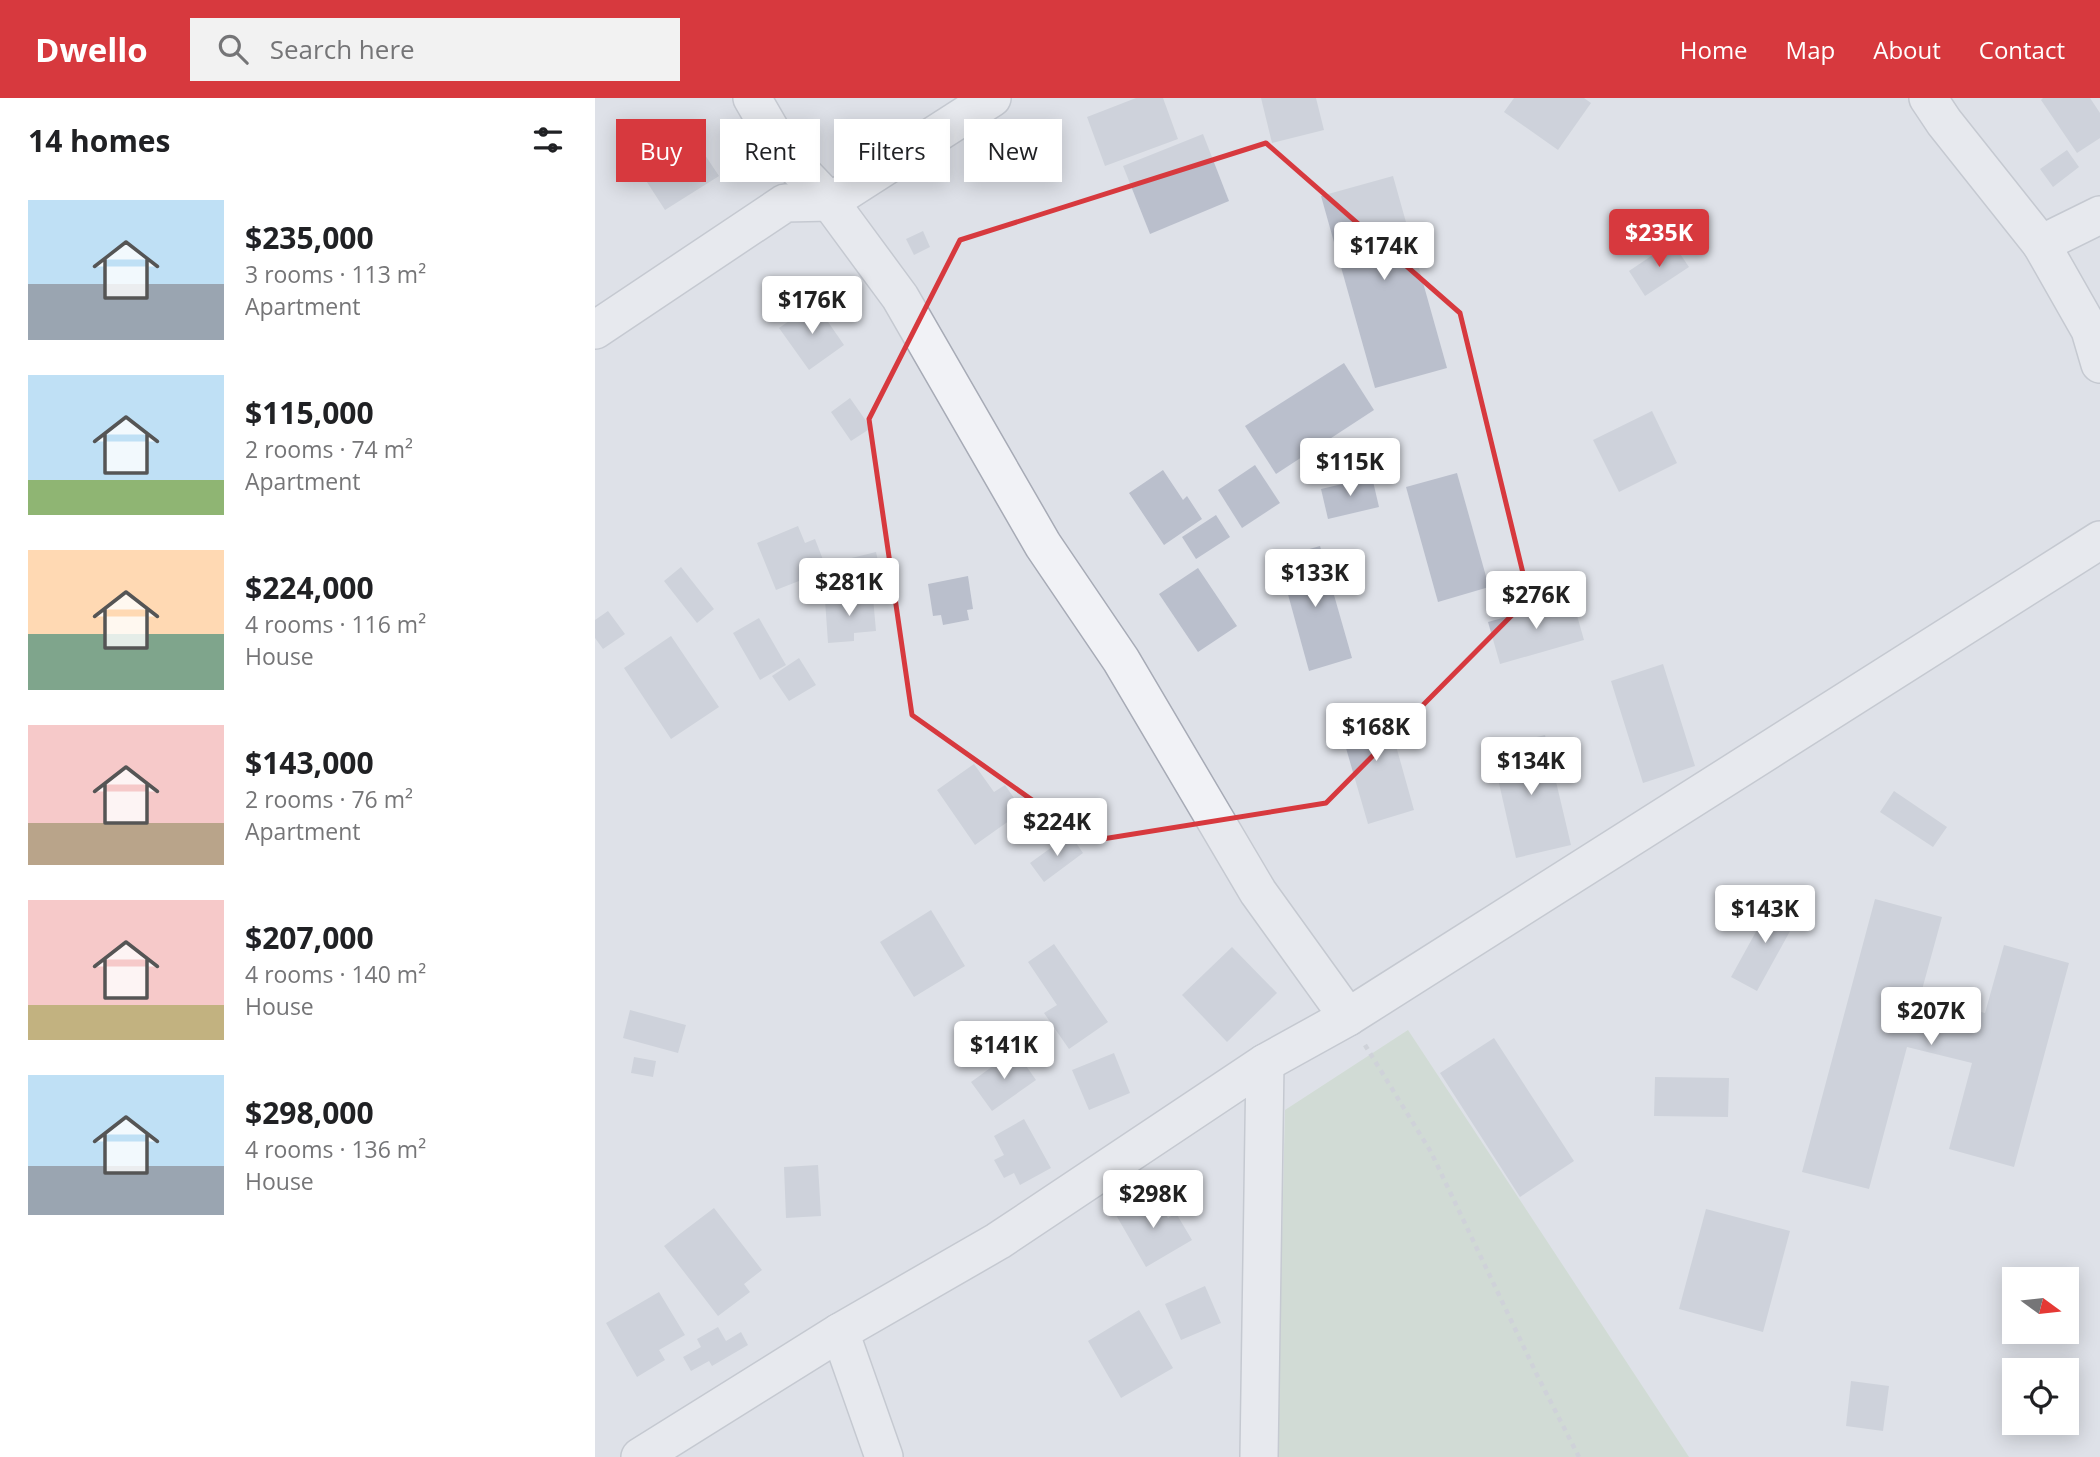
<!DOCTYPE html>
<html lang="en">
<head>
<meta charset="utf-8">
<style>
  :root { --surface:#fff; --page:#f2f2f2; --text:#202124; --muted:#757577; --accent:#d7393e }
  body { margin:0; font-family:"Open Sans",sans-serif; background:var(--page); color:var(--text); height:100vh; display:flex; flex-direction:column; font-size:26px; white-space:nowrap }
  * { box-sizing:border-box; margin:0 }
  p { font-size:23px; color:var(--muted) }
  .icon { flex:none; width:38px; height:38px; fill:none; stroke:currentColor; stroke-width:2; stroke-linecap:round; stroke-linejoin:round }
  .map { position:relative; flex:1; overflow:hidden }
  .side { display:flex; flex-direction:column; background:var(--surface); width:595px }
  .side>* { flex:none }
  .hud { position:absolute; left:21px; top:21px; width:665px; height:63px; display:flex; gap:14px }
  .needle { width:46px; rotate:105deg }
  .fabs { position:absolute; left:1407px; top:1169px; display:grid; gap:14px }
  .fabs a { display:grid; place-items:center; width:77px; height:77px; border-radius:0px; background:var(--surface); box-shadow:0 4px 18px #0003; font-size:35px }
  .price { position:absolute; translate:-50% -60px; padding:0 16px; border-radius:7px; background:#fff; color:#222; font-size:23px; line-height:46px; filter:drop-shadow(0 2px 4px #0008) }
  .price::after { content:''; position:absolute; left:50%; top:42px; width:21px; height:16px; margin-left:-10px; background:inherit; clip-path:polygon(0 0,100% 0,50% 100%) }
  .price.selected { background:var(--accent); color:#fff }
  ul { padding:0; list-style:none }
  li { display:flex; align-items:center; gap:21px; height:175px; padding:0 28px }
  li span { display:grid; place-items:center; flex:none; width:196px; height:140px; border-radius:0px; color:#555 }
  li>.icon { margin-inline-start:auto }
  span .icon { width:84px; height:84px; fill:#fffc; stroke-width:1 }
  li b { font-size:30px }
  h2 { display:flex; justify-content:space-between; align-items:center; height:84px; padding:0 28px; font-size:30px }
  .pill { padding:0 24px; border-radius:0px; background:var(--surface); box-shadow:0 4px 18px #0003; font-size:24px; line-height:63px }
  .pill.selected { background:var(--accent); color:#fff }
  header { display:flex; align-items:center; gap:42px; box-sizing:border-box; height:98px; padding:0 35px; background:var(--accent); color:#fff }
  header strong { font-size:33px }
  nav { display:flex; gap:38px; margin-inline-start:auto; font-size:24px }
  .search { width:490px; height:63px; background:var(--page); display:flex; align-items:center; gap:18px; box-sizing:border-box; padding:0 24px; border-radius:0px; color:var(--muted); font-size:26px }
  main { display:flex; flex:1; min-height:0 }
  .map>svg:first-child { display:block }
</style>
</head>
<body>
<header>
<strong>Dwello</strong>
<div class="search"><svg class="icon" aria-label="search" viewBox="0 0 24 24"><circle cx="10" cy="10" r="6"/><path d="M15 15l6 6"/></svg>Search here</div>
<nav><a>Home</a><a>Map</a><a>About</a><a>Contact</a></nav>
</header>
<main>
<section class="side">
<h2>14 homes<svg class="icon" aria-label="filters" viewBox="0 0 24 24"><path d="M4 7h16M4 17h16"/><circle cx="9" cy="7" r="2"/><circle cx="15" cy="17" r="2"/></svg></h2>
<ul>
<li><span style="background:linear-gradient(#bfe0f5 60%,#9aa5b1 0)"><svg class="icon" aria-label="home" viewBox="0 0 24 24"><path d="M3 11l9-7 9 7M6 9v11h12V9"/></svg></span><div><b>$235,000</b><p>3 rooms · 113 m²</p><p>Apartment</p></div></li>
<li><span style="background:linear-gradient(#bfe0f5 75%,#8fb573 0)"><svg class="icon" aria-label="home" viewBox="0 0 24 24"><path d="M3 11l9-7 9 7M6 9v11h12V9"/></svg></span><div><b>$115,000</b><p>2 rooms · 74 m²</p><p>Apartment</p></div></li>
<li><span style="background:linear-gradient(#ffd9b3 60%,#7fa58c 0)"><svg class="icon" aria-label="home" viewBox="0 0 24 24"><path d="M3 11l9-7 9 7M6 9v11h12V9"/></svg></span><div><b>$224,000</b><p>4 rooms · 116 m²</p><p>House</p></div></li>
<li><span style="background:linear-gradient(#f6c9c9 70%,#b9a48a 0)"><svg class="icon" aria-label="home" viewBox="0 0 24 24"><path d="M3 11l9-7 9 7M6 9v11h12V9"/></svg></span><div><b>$143,000</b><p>2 rooms · 76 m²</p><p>Apartment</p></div></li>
<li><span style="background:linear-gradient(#f6c9c9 75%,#c2b280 0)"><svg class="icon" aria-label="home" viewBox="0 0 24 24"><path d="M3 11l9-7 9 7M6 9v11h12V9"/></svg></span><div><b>$207,000</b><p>4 rooms · 140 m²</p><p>House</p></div></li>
<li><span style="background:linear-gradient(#bfe0f5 65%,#9aa5b1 0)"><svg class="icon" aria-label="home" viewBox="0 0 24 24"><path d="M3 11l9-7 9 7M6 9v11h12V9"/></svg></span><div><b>$298,000</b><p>4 rooms · 136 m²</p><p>House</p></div></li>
</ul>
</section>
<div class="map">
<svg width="1505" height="1359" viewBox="0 0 1505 1359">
  <rect width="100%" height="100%" fill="#dee1e8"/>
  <polygon fill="#c1d3be" points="813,932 1094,1359 682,1359 690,1012"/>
  <g fill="#babfcc">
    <polygon points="541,0 568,0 583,41 510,68 492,19"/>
    <polygon points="666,0 721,0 729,32 677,45"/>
    <polygon points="919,0 989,0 996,5 963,52 909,14"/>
    <polygon points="1448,0 1495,0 1505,15 1505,40 1482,55 1446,2"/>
    <polygon points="86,34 101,58 108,54 124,78 70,112 39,64"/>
    <polygon points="608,36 634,103 555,136 528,68"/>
    <polygon points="1472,52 1484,69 1458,89 1445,71"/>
    <polygon points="798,78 852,270 780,290 726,98"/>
    <polygon points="328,133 335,149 319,157 311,141"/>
    <polygon points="1077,144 1094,169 1050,198 1034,173"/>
    <polygon points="220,205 249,247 214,272 184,230"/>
    <polygon points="749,265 779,312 681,376 650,328"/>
    <polygon points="255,300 276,330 256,343 236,314"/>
    <polygon points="1057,313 1082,365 1024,394 998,342"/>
    <polygon points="660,367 685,405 647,430 623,392"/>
    <polygon points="568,372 588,402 592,398 607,421 569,447 534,395"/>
    <polygon points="862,375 894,489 843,504 811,389"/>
    <polygon points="777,379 784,409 733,421 726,391"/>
    <polygon points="621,417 635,439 601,461 587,439"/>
    <polygon points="203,428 210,445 220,441 232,472 181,492 162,445"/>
    <polygon points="725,448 757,560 714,573 683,460"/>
    <polygon points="281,454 287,480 247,490 240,464"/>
    <polygon points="86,469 119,511 102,525 69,483"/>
    <polygon points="603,470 642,528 603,554 564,496"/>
    <polygon points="373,478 378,511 372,512 374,522 348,527 346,517 338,518 333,486"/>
    <polygon points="278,499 281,533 259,535 259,543 233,545 230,502"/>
    <polygon points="977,500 989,542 905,566 893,524"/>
    <polygon points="13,513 30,536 8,551 0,540 0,522"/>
    <polygon points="164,520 191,567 165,582 138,535"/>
    <polygon points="76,538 124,609 76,641 29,570"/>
    <polygon points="204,560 221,587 194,603 177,578"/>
    <polygon points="1068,566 1100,668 1048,685 1016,583"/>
    <polygon points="789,605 819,712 773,726 742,619"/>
    <polygon points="950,637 976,747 921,760 896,650"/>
    <polygon points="379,666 399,694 410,687 428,713 380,747 342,692"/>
    <polygon points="1299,693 1352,729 1338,749 1285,714"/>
    <polygon points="475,736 488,755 449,784 435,765"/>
    <polygon points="1179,801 1205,815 1162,893 1136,879"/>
    <polygon points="1280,801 1347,819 1325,899 1390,915 1409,847 1474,865 1419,1069 1354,1051 1377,965 1312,949 1274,1091 1207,1074"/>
    <polygon points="336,812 370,868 319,899 285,844"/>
    <polygon points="459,846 513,924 474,951 449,915 462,907 433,864"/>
    <polygon points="637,849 682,895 632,944 587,897"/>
    <polygon points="35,912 91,927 83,955 28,940"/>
    <polygon points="899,940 979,1063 925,1099 845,975"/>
    <polygon points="420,952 441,982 397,1013 376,984"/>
    <polygon points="519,955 535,995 494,1012 477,972"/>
    <polygon points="39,959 61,963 58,979 36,975"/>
    <polygon points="1060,979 1134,980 1133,1019 1059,1018"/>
    <polygon points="429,1021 456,1070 425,1087 419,1075 409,1080 399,1062 409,1057 399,1038"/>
    <polygon points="223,1067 226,1118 191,1120 189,1069"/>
    <polygon points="559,1095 573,1120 581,1115 597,1142 551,1169 521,1117"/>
    <polygon points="119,1110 167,1172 149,1186 155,1194 123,1218 69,1148"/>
    <polygon points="1111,1111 1195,1133 1168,1234 1084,1211"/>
    <polygon points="610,1188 626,1225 586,1242 570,1206"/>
    <polygon points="64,1194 90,1237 64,1252 70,1262 42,1279 11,1225"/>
    <polygon points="544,1212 578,1270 526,1300 493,1243"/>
    <polygon points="123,1229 131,1243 146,1234 153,1247 117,1268 114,1263 96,1273 88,1259 106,1249 102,1241"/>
    <polygon points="1256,1283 1294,1288 1288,1333 1251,1328"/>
  </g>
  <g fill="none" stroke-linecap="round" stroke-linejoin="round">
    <g stroke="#a7abb6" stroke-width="40">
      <g id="minor">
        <polyline points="157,0 190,57 235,104 305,199 448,447 526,562 663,794 753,919"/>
        <polyline points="1333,0 1349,24 1446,146 1505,117"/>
        <polyline points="1446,146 1495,232 1505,266"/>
        <polyline points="0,232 190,105 235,104 397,0"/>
        <polyline points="245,1234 289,1359"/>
        <polyline points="45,1359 245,1234 403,1143 670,965 753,919 1505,442"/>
        <polyline points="664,1359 670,965"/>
      </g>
    </g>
    <polyline stroke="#bcbfc7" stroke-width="4.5" stroke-dasharray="5 5" stroke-linecap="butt" points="770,947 836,1054 943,1279 984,1359"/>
    <use href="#minor" stroke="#f1f2f6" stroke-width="37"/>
  </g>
  <path d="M0 0H1505V1359H0ZM671 45 865 215 934 500 731 705 495 743 317 617 274 321 365 142Z" fill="#dee1e8" fill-opacity=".55" fill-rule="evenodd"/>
  <path fill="none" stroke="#d7393e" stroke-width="5" stroke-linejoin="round" d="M671 45 865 215 934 500 731 705 495 743 317 617 274 321 365 142Z"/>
</svg>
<div class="fabs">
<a><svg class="needle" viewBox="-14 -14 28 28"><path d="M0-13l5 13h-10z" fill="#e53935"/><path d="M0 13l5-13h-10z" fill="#757577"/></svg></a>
<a><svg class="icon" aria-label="locate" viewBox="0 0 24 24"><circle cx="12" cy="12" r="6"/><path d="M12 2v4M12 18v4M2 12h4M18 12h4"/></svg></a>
</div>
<b class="price selected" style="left:1064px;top:171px">$235K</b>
<b class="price" style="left:789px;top:184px">$174K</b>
<b class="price" style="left:217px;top:238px">$176K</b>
<b class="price" style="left:755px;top:400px">$115K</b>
<b class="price" style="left:720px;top:511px">$133K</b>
<b class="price" style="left:254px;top:520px">$281K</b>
<b class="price" style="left:941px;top:533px">$276K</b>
<b class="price" style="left:781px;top:665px">$168K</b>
<b class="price" style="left:936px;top:699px">$134K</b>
<b class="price" style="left:462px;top:760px">$224K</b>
<b class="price" style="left:1170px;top:847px">$143K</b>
<b class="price" style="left:1336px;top:949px">$207K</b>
<b class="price" style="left:409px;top:983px">$141K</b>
<b class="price" style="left:558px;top:1132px">$298K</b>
<div class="hud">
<a class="pill selected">Buy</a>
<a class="pill">Rent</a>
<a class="pill">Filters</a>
<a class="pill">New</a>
</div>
</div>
</main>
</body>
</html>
